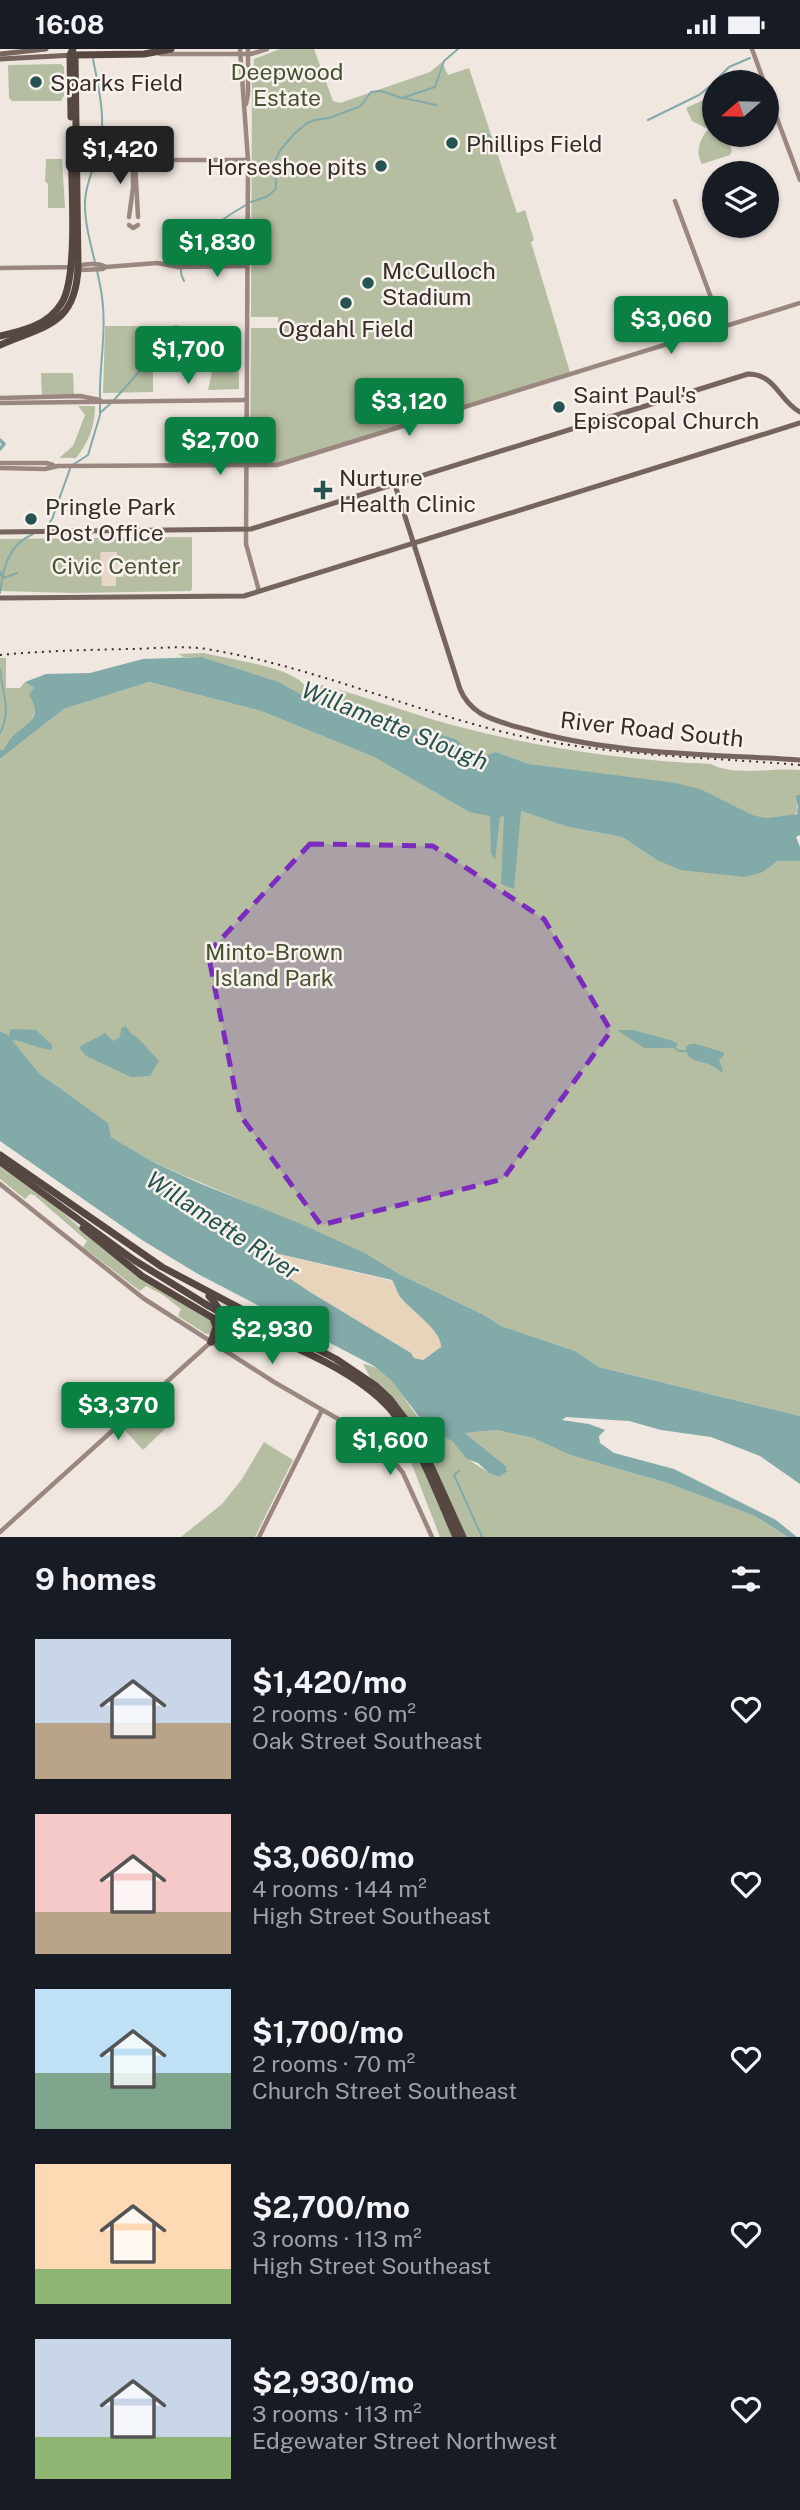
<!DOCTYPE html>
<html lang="en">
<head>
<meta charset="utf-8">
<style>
  :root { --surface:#171b24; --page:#20242c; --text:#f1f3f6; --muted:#9ea1a6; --accent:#0b8043 }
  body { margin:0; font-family:"Public Sans",sans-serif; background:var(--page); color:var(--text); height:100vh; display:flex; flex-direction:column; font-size:26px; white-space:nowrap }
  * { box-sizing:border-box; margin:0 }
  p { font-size:23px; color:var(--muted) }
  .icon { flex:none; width:38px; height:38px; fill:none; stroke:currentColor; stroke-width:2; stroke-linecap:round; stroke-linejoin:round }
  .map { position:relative; height:1488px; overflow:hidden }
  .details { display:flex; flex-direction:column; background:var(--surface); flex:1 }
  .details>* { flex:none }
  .needle { width:46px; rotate:250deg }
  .tools { position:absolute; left:702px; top:21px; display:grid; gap:14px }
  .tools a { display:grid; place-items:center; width:77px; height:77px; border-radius:50%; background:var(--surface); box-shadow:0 2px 5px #0004; font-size:35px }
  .price { position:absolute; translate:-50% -60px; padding:0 16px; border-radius:7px; background:var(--accent); color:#fff; font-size:23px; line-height:46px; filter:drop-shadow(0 2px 4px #0008) }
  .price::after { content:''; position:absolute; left:50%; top:42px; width:21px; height:16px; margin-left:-10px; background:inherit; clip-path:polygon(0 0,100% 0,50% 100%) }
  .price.on { background:#222; color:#fff }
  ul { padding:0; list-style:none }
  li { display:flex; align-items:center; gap:21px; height:175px; padding:0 35px }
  li span { display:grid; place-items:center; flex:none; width:196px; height:140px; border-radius:0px; color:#555 }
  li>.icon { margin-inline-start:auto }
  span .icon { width:84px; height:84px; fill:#fffc; stroke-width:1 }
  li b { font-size:30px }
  h2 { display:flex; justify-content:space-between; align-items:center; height:84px; padding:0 35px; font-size:30px }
  .status { display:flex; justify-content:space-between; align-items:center; height:49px; padding:0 35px; background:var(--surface); direction:ltr }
  .status svg { height:19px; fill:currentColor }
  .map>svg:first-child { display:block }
</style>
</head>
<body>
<div class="status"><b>16:08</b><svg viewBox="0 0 49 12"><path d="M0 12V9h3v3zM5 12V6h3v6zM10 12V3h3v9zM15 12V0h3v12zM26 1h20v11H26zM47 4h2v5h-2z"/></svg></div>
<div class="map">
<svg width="800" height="1488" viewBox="0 0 800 1488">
  <rect width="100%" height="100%" fill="#f0e7e0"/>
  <g fill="#b6bea2">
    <polygon points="280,0 314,0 333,52 340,54 430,23 442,13 448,26 469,19 517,164 525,161 534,191 531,193 570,323 279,414 250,414 251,279 278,279 278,268 251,268 252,32 254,10"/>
    <polygon points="61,15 64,18 64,47 61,52 12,52 9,49 8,16"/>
    <path d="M710 48 714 53V86H726L732 102 730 106 702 115C695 101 700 91 708 80L692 72 686 59Z"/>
    <polygon points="46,110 62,110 65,159 48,159 48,135 45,132"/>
    <polygon points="105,277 165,277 165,288 144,316 153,318 153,343 103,344"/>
    <polygon points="239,310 239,340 208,341 212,323 218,311"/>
    <polygon points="41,324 73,324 74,346 42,347"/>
    <path d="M78 357H95C95 377 89 393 76 409H59L73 397 85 366Z"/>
    <polygon points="192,488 192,539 191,542 72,544 0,542 0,490"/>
    <path d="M203 604C226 609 278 617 296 629 305 634 307 642 317 646L321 636C369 648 415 667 464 679 545 700 627 711 711 715 734 728 776 718 800 721V745L795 747 798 762 794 766 766 769 753 766 703 741 529 715 496 703 477 709 456 690 422 680H398L350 662 315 653 279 633 202 608H184L178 605Z"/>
    <polygon points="0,609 6,609 6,639 20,639 25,633 34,639 35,662 32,670 22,682 14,686 3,701 0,701"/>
    <polygon points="149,633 261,662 374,708 469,763 521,762 568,778 622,788 655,810 763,823 778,812 800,812 800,1367 599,1318 575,1302 501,1277 484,1266 399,1225 367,1205 155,1114 111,1088 107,1074 40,1025 9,988 0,982 0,710 64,660"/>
    <polygon points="0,1118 59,1160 104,1200 208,1268 213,1275 211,1285 206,1285 178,1267 181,1260 163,1246 146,1237 140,1242 83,1198 87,1192 34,1146 30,1145 25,1150 0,1130"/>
    <path d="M363 1315C397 1320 404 1359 428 1378 435 1384 444 1386 452 1392 457 1396 461 1404 466 1408 472 1414 491 1425 499 1428L507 1423 506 1417 465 1384 497 1381 533 1389 570 1406 664 1433 755 1467 788 1488H440L400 1385Z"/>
    <polygon points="156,1347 174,1366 175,1370 143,1401 121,1377"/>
    <polygon points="264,1393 293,1411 255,1488 181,1488 222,1455 242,1430"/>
  </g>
  <path fill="#e7d4bb" d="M269 1203 392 1232C399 1239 401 1248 407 1255 418 1267 442 1281 441 1298L422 1311 414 1309 411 1304 310 1243 265 1213 263 1208Z"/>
  <polygon fill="#e6d7c9" points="102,503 117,503 117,509 123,509 124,528 116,528 116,537 102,537 100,504"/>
  <g fill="#82aaa8" fill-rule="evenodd">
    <path d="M202 608 279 633 315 653 350 662 398 680H422L456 690 477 709 496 703 529 715 676 734 703 741 753 766 766 769 797 765 798 758 795 747 800 745V786L796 788 800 798V812H778L763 823 745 828 680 821 655 810 622 788 568 778 521 762 514 840 501 835 504 767 500 768 495 811 491 804 490 767 469 763 374 708 261 662 149 633 64 660 0 710V701H3C6 697 9 691 13 687 27 674 44 669 29 646L34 639 25 633 46 625 90 624 143 610Z"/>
    <polygon points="126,977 131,985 136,987 159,1012 150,1027 131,1028 86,1007 79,998 105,984 113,992 120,988 121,979"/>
    <path d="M15 980 36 981 52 996V1001C38 1000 23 991 12 991L40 1025 108 1074 111 1088 155 1114 199 1134 301 1175 367 1205 399 1225 484 1266 501 1277 575 1302 599 1318 800 1367V1435L760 1407 711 1388 661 1381 629 1372 566 1368 562 1371 589 1375 605 1381 599 1387 600 1394 614 1404 674 1420 776 1471 797 1488H788L755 1467 664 1433 570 1406 533 1389 497 1381 465 1384 506 1417 507 1423 499 1428 489 1424 478 1414 467 1410 452 1392 427 1378 391 1331 374 1317 198 1225 142 1191 0 1092V982L9 987 10 981ZM270 1203 392 1231C396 1237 397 1245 402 1250 413 1263 442 1282 441 1298L423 1311 414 1309 411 1304 310 1243 265 1213 263 1208Z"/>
    <polygon points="617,981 633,981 673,992 678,995 675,999 644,999"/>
    <path d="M690 995H696L723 1003 724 1006 719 1011 723 1022 721 1023C708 1011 697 1015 688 1007L686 998Z"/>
  </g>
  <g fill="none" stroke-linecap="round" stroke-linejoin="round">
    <g stroke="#82aaa8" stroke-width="2">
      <path d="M93 10C98 36 106 68 100 95 97 114 86 131 85 152 84 187 101 222 103 258 106 288 99 319 100 349"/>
      <polyline points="714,33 729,18 750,9"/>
      <polyline points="404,49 436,56"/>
      <polyline points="648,71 699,46 714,34"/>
      <polyline points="483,83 491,88"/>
      <polyline points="251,153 268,147 276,140 275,112 281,100 294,85 307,74 315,71 329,69 361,57 371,43 381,42 402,49 435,38 444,12 458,0"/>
      <path d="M184 232C167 204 225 168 246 156"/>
      <polyline points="114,351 153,307 176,277"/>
      <polyline points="101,363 110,355"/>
      <polyline points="45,480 52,470 71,417 88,406 100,366 100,355"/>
      <polyline points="3,529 17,524"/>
      <path d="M0 544C3 519 8 496 33 485"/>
      <path d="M0 620C2 643 12 662 0 684"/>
      <polyline points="675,999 679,1002 687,1002"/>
      <polyline points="459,1422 454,1426 482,1488"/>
    </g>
    <g stroke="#82aaa8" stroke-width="3.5">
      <polyline points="0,391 4,395 0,400"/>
      <polyline points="0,523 2,526"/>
    </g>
    <g stroke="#9a877f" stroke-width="4.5">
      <polyline points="240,0 248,111 246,495 259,542"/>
      <polyline points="752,0 764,33"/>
      <polyline points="160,5 251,5 267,0"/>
      <polyline points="766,40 800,131"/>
      <polyline points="246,55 248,45 248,0"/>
      <polyline points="134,111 248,111"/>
      <polyline points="135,112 138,168"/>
      <polyline points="675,152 722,278"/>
      <polyline points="129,168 133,139 133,115"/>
      <polyline points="129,176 133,179 138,176"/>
      <path d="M0 219 78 218C84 214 100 214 106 218"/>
      <polyline points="78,219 81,221 103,220 106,218 157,214 179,218 247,217"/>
      <polyline points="0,349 80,347 100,351"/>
      <polyline points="0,354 246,351"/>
      <polyline points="0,414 46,414 53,416"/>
      <polyline points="0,419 45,420 58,417 277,416 800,254"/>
      <polyline points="0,1135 143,1249 274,1333 371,1389 387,1404 403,1424 432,1488"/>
      <polyline points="0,1483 211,1293"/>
      <polyline points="259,1488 322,1361"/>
    </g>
    <g stroke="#76645e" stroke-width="5">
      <polyline points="0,5 46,0"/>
      <polyline points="0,10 74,6"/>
      <path d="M395 436 460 640C464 650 471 658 480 664 493 672 510 676 525 680 611 706 711 705 800 711"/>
      <path d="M0 483 251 480 748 325C776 325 779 352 800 363"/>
      <polyline points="0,549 244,547 800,374"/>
    </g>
    <g stroke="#564743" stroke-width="7">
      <polyline points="75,6 144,5 171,0"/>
      <polyline points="71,68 70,6 73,0"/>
      <path d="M0 287C23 282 48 276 61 255 79 230 71 129 71 94"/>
      <path d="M0 296C43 277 76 277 78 218L75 6"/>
      <polyline points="0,1106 162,1218 336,1310 376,1337 390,1350 412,1379 430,1415 463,1488"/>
      <polyline points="0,1113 134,1211 207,1256"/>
      <polyline points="83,1179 142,1227 213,1269 216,1278 211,1293"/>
      <path d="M209 1247C223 1261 229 1280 211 1293"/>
      <path d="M230 1269C283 1295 359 1319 396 1367 423 1403 438 1448 456 1488"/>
    </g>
    <path stroke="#362d2b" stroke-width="2" stroke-dasharray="2 5" stroke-linecap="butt" d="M0 606C42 602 84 601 127 600 153 600 180 596 206 600 312 617 412 662 516 686 609 707 706 708 800 716"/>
    <polyline stroke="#564743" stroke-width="7" points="207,1256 230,1269"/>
  </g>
  <path fill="#7b2cbf" fill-opacity="0.2" stroke="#7b2cbf" stroke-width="5" stroke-dasharray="14 9" stroke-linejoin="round" d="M310 795 433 797 544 870 611 982 503 1130 321 1176 240 1066 208 904Z"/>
  <g fill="#255352" stroke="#f8f2ec" stroke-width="2.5">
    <circle cx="36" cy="33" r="7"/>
    <circle cx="452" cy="94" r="7"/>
    <circle cx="381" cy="117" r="7"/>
    <circle cx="368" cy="234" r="7"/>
    <circle cx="346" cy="254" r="7"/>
    <circle cx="559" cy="358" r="7"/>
    <path d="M319.5 430.5h7v7h7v7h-7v7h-7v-7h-7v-7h7z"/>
    <circle cx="31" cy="470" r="7"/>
  </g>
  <g text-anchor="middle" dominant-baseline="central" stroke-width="5" stroke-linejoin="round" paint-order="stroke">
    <g font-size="23" fill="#485232" stroke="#f8f2ec">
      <text x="287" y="22">Deepwood<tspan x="287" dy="26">Estate</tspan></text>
      <text x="116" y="516">Civic Center</text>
      <text x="274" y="902">Minto-Brown<tspan x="274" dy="26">Island Park</tspan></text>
    </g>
    <g font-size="23" fill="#362d2b" stroke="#f8f2ec" text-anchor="start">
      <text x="50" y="33">Sparks Field</text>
      <text x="466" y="94">Phillips Field</text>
      <text x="367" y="117" text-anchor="end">Horseshoe pits</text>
      <text x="382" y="221">McCulloch<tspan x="382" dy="26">Stadium</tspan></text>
      <text x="346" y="279" text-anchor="middle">Ogdahl Field</text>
      <text x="573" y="345">Saint Paul's<tspan x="573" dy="26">Episcopal Church</tspan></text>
      <text x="339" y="428">Nurture<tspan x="339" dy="26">Health Clinic</tspan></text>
      <text x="45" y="457">Pringle Park<tspan x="45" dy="26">Post Office</tspan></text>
    </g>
    <g font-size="23" fill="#362d2b" stroke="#f8f2ec">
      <text transform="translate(652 680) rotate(6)">River Road South</text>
    </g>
    <g font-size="24" font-style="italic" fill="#255352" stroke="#f8f2ec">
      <text transform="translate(395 676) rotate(22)">Willamette Slough</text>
      <text transform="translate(223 1176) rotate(33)">Willamette River</text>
    </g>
  </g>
</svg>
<div class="tools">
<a><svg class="needle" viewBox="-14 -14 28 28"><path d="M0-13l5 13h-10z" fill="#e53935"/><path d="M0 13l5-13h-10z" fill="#9ea1a6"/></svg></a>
<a><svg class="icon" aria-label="layers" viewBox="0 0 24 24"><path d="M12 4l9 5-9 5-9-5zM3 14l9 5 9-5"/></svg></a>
</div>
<b class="price on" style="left:120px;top:137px">$1,420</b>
<b class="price" style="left:217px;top:230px">$1,830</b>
<b class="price" style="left:671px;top:307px">$3,060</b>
<b class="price" style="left:188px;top:337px">$1,700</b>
<b class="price" style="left:409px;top:389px">$3,120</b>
<b class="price" style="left:220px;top:428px">$2,700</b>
<b class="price" style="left:272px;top:1317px">$2,930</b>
<b class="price" style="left:118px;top:1393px">$3,370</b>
<b class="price" style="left:390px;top:1428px">$1,600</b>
</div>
<section class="details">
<h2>9 homes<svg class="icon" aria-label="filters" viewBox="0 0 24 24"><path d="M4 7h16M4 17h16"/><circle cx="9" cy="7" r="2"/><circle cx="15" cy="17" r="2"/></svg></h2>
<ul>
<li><span style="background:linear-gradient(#c9d6e8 60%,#b9a48a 0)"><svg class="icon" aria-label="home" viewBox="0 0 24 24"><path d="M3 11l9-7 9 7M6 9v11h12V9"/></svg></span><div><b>$1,420/mo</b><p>2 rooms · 60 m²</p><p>Oak Street Southeast</p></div><svg class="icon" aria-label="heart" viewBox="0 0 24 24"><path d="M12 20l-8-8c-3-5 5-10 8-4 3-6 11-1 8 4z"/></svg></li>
<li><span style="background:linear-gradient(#f6c9c9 70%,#b9a48a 0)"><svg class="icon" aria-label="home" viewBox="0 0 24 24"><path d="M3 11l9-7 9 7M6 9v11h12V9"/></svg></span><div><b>$3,060/mo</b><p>4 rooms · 144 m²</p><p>High Street Southeast</p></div><svg class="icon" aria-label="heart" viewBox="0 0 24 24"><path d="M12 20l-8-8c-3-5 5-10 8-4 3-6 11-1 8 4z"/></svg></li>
<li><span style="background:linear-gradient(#bfe0f5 60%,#7fa58c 0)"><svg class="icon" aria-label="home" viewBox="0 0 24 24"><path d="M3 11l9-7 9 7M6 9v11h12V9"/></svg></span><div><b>$1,700/mo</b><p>2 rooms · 70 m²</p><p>Church Street Southeast</p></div><svg class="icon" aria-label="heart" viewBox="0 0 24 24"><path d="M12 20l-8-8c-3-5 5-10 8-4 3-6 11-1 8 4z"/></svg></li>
<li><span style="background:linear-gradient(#ffd9b3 75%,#8fb573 0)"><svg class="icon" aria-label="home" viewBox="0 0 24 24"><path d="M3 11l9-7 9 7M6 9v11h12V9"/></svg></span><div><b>$2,700/mo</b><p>3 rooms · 113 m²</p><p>High Street Southeast</p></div><svg class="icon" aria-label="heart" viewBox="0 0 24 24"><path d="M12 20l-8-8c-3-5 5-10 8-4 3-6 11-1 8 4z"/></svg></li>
<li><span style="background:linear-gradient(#c9d6e8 70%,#8fb573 0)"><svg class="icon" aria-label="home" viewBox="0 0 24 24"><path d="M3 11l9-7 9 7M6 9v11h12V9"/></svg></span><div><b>$2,930/mo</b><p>3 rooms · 113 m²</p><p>Edgewater Street Northwest</p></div><svg class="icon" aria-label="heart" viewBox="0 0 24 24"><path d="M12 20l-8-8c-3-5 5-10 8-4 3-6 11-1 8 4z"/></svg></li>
</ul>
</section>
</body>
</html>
